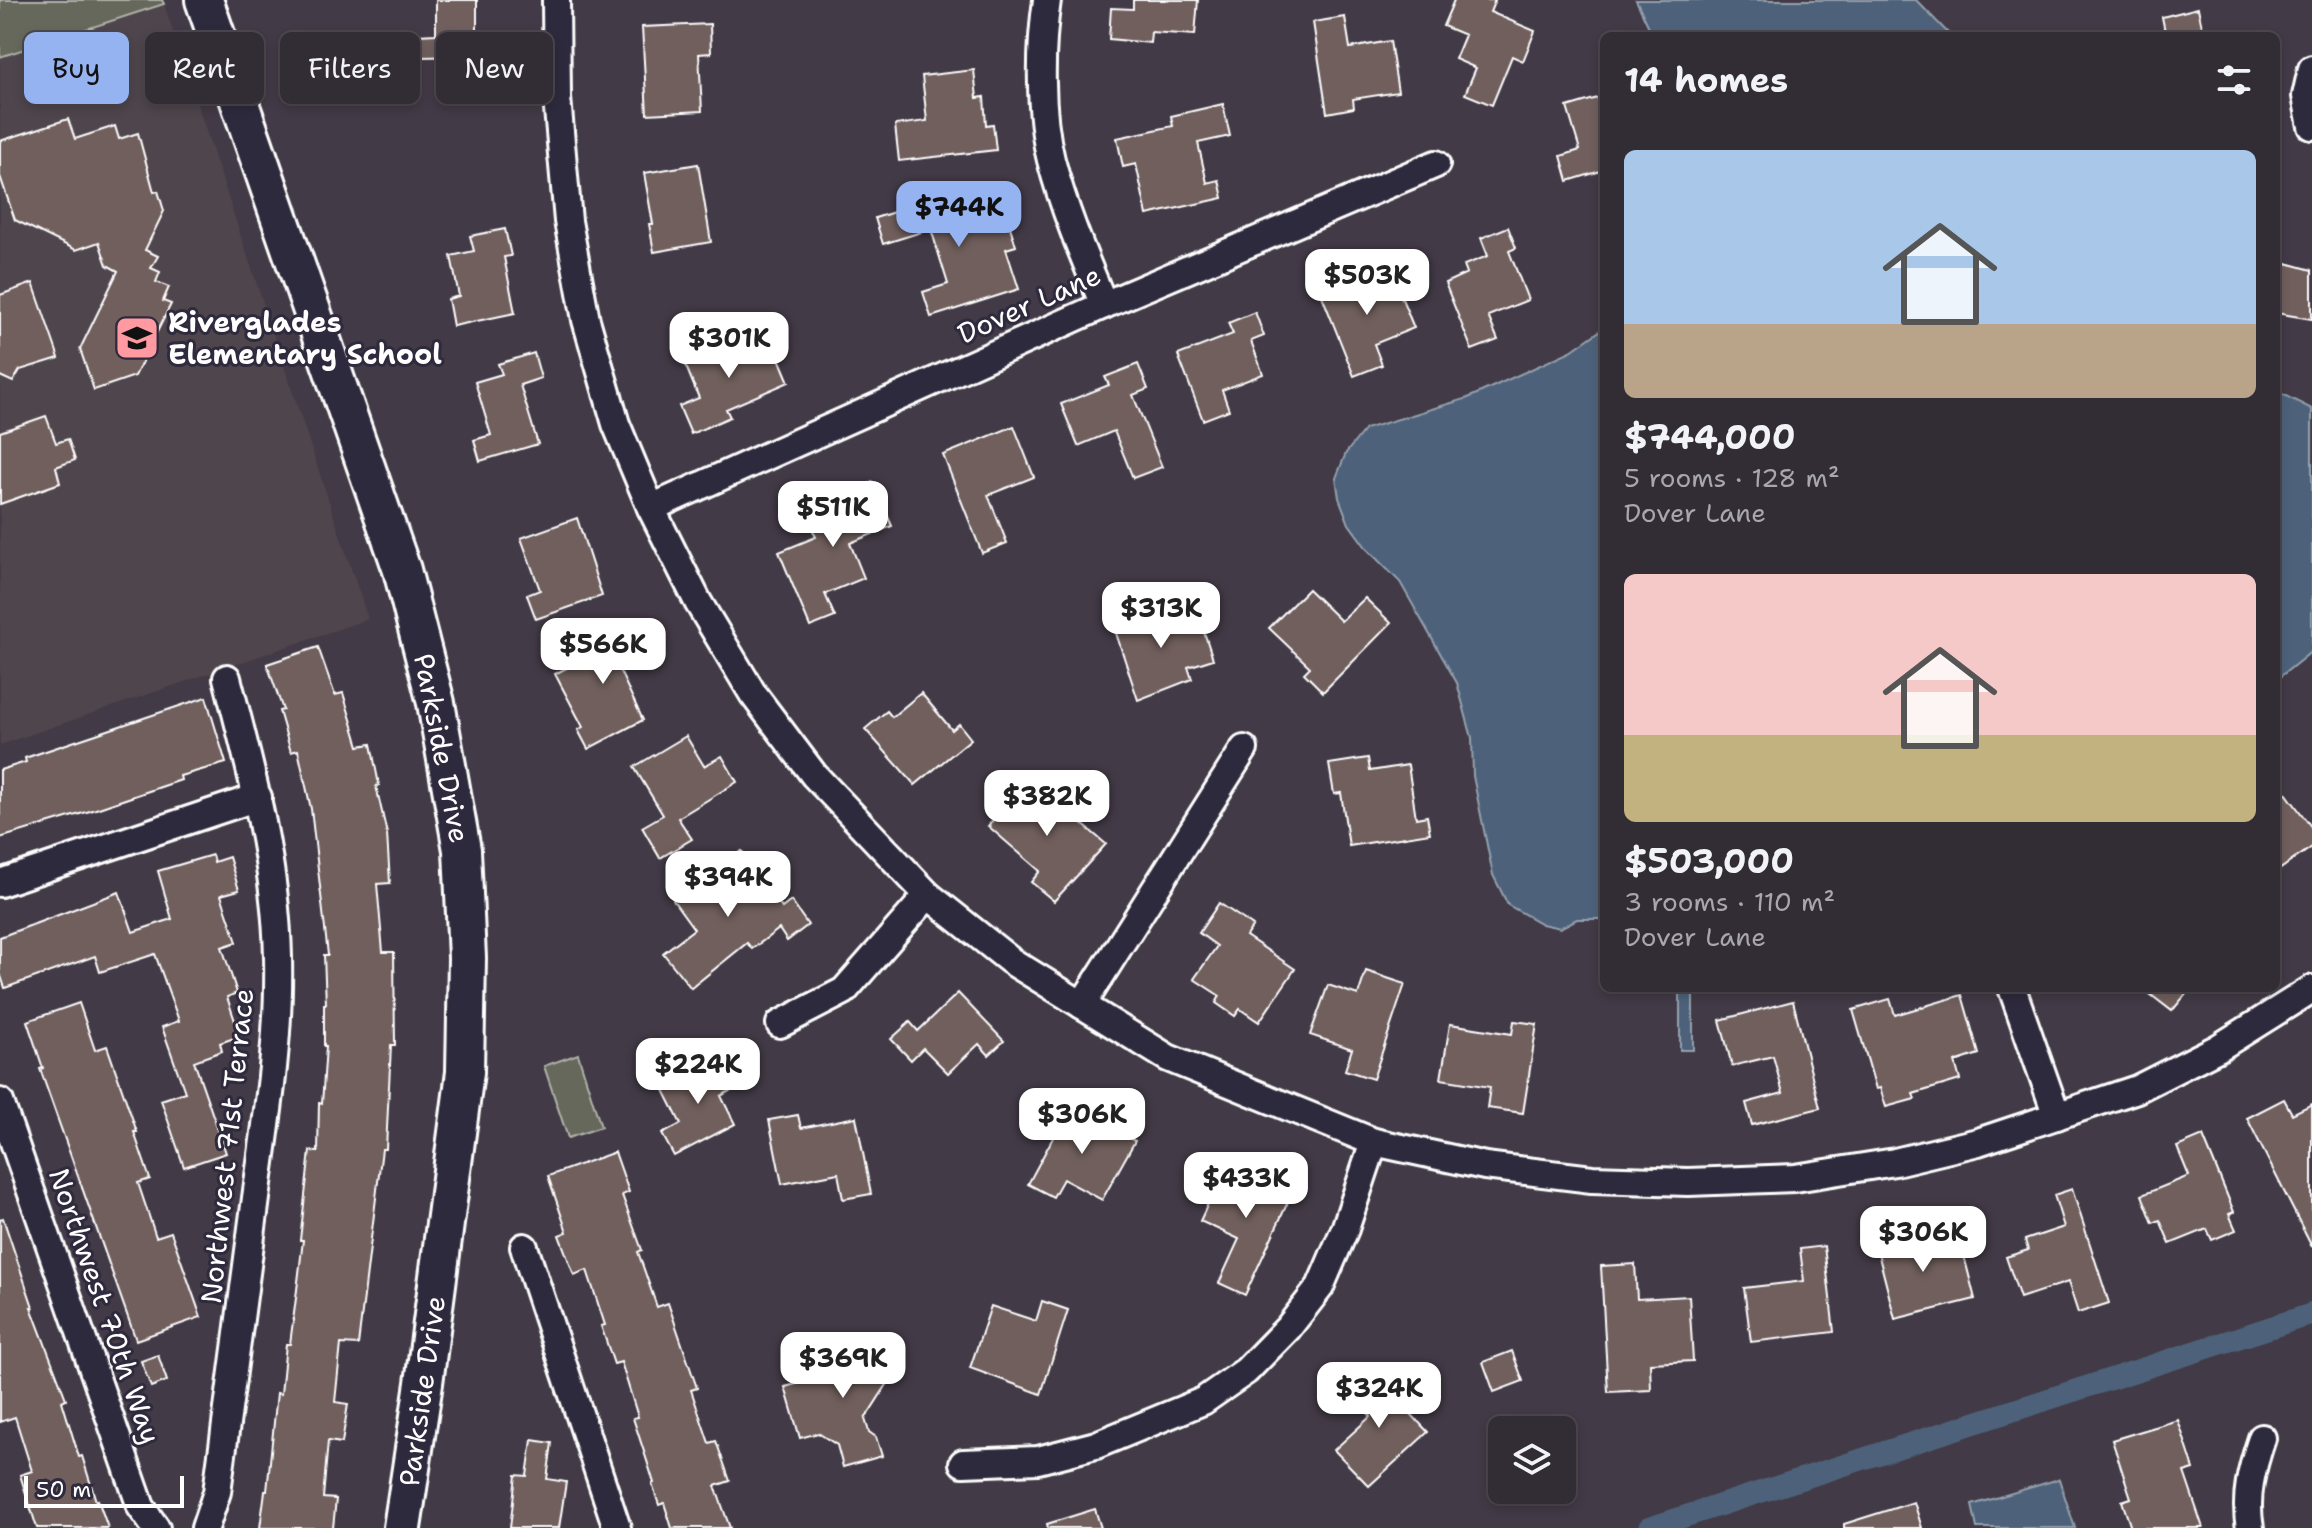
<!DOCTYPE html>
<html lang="en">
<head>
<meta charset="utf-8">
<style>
  :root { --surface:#322c34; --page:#3d3840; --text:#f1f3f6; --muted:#a8a7ac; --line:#4d484f; --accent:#95b2f1 }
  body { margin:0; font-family:"Shantell Sans",sans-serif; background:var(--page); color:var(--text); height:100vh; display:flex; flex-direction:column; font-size:30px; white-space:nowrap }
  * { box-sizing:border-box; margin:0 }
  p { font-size:26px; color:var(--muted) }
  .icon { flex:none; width:44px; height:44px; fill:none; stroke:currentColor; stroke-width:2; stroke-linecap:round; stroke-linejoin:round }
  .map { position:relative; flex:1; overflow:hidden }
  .sheet { position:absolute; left:1600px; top:32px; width:680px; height:960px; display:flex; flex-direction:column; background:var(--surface); border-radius:12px; box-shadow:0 4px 12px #0003,0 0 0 2px var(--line) }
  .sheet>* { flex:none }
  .guide { position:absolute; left:24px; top:32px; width:760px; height:72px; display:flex; gap:16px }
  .tools { position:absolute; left:1488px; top:1416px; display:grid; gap:16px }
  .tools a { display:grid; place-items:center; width:88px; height:88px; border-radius:12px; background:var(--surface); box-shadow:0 4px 12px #0003,0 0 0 2px var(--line); font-size:40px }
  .scale { position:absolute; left:24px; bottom:20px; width:160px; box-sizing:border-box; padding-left:8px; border:4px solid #fff; border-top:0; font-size:22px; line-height:28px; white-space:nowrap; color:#fff; -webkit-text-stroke:6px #2f2a3d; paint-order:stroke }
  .price { position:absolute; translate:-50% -68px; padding:0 18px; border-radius:16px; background:#fff; color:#222; font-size:26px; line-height:52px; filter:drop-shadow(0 2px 4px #0008) }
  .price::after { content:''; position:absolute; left:50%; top:48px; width:24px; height:18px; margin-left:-12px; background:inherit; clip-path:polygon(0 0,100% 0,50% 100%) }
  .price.current { background:var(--accent); color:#111 }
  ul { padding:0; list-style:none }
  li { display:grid; align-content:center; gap:16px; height:424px; padding:0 24px }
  li span { display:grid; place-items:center; height:248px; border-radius:12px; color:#555 }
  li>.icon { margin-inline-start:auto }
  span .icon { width:144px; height:144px; fill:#fffc; stroke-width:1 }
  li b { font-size:34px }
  h2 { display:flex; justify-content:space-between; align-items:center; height:96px; padding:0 24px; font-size:34px }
  .chip { padding:0 28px; border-radius:12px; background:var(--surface); box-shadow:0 4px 12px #0003,0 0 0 2px var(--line); font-size:28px; line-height:72px }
  .chip.current { background:var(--accent); color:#111 }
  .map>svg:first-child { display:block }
</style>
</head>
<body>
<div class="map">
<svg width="2312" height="1528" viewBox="0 0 2312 1528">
  <rect width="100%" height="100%" fill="#423a46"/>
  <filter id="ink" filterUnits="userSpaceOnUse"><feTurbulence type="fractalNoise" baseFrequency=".0125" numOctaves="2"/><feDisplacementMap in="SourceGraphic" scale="16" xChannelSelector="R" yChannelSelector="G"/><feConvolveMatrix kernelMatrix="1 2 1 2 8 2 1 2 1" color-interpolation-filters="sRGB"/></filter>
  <g filter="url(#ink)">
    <polygon fill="#50454d" points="164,4 368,619 0,745 0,57"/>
    <g fill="#65685a" stroke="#b2b4ac" stroke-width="2">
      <polygon points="0,0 162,0 164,4 0,57"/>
      <polygon points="578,1054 601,1127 568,1138 544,1066"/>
    </g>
    <g fill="#4e627a" stroke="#95a1af" stroke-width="2">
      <polygon points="1636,0 1916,0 1951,36 1653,36"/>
      <polygon points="1604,328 1604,919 1577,919 1560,928 1542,924 1508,905 1493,875 1473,776 1472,738 1457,683 1400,582 1368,550 1349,524 1339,498 1336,478 1346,453 1365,429 1468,398 1571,351"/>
      <polygon points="2276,391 2312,409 2312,651 2276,680"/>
      <rect x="1680" y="988" width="13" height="62"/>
      <polygon points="2059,1479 2075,1528 1977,1528 1972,1505"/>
    </g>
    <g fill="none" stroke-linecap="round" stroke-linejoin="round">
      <polyline stroke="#4e627a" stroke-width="22" points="1649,1528 2312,1314"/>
    </g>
    <g fill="#6f5e5c" stroke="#fff" stroke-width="2">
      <polygon points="436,0 477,0 477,56 418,57 418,35 436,34"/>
      <polygon points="1133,0 1198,0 1195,35 1151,32 1150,43 1109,39 1111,8 1133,9"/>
      <polygon points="1454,0 1495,0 1490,12 1535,31 1523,61 1512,56 1492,105 1465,94 1476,68 1455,59 1465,35 1443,26"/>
      <polygon points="2198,8 2204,36 2166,36 2162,17"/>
      <polygon points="1345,17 1350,48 1390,41 1398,92 1353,99 1354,108 1327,113 1313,22"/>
      <polygon points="710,24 711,53 699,54 702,111 647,114 642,27"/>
      <polygon points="974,70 977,98 984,97 986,125 993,124 996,150 899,161 895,125 927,121 922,76"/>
      <polygon points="1604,96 1604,170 1568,181 1561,156 1580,150 1567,107"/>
      <polygon points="1223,104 1230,136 1198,143 1207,183 1219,180 1223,198 1147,215 1136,164 1123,167 1117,138 1173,126 1171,116"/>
      <polygon points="68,119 75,139 115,126 119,139 138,133 154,192 158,191 164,211 145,250 158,256 151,268 160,272 156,282 169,287 163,301 171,304 135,376 94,390 80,349 118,271 107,265 99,242 76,250 15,220 0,176 0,141"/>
      <polygon points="698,164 711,242 654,252 649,224 653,224 644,173"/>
      <polygon points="972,188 982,221 1006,214 1016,246 1006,249 1019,289 931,317 923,292 948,284 931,229 883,244 875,218"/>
      <polygon points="1508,227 1516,248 1509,251 1528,300 1488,316 1498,340 1472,350 1445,283 1467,273 1464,265 1488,256 1481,238"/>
      <polygon points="505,229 511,256 504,257 515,313 453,326 448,299 459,296 451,256 474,251 470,236"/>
      <polygon points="2279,261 2312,270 2312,319 2276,313 2276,280"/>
      <polygon points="1389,267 1414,328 1374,344 1382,365 1354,376 1321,293"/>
      <polygon points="33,283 59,358 20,370 13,382 0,376 0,295"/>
      <polygon points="1255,312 1264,336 1251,341 1263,374 1222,390 1229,410 1203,420 1178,355 1233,334 1228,323"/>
      <polygon points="730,339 736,354 771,339 789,382 726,409 730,417 691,434 679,406 699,398 683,359"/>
      <polygon points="534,353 541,378 520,385 538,444 480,461 474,440 491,435 475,382 502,374 498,364"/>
      <polygon points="1138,364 1148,389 1133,395 1162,467 1133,478 1114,431 1078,446 1061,404 1109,385 1105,377"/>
      <polygon points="46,416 56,443 68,439 75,460 56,467 60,483 0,504 0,432"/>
      <polygon points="1014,426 1034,477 988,495 1007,543 982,553 943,455"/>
      <polygon points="873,482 892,526 850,543 864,578 825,594 835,617 810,627 779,552 816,537 810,524 818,520 813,507"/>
      <polygon points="577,518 602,596 536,619 527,595 540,590 521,538"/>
      <polygon points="1308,589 1341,621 1365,598 1391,623 1323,692 1304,673 1310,667 1269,628"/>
      <polygon points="1141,608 1148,628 1197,611 1213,659 1188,667 1192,679 1138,700 1111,618"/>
      <polygon points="636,620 648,644 615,661 643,720 588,749 578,730 583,727 555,674 587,657 582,648"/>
      <polygon points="318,647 335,695 343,693 359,746 371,744 379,785 376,786 387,834 390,883 377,884 383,952 394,952 395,1045 391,1045 386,1149 382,1149 358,1345 341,1344 335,1402 348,1404 342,1443 328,1441 323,1498 336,1499 333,1528 260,1528 265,1491 267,1491 277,1393 281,1394 286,1344 290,1344 296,1298 303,1240 300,1240 310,1151 318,1152 319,1103 322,1104 326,1046 324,1046 324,1004 326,1004 324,955 328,955 311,809 298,750 291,752 279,711 283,710 267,664"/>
      <polygon points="921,693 952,730 959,724 971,739 915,785 865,729 887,711 892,717"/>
      <polygon points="206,697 226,763 180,776 181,780 90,811 0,838 0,770 26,762 25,758"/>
      <polygon points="686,736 704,766 722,756 737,782 678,818 692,839 660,858 642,827 663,815 634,767"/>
      <polygon points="1368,758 1370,771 1408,765 1416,818 1427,816 1430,833 1349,846 1341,793 1334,794 1329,764"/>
      <polygon points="1029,779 1106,844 1054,901 1031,882 1040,871 988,826"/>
      <polygon points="2286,793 2312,828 2312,847 2276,872 2276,800"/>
      <polygon points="742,851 782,908 791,901 808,925 787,941 779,929 752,949 747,943 691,988 663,953 694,929 673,900"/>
      <polygon points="212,855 214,862 229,857 239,890 221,895 237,942 222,947 237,993 227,997 240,1036 220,1043 222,1051 194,1061 226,1153 184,1167 161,1100 185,1092 162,1027 179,1021 155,954 100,972 95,956 5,988 0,973 0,937 119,892 133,932 172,919 158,871"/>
      <polygon points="1219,903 1253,926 1246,936 1295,969 1259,1022 1240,1009 1235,1016 1216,1003 1220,996 1194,979 1217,946 1199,933"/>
      <polygon points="1366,971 1405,984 1373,1079 1345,1070 1352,1049 1310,1035 1328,985 1358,995"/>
      <polygon points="2142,988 2191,988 2172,1011"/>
      <polygon points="958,993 1004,1041 989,1055 979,1044 948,1073 923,1048 911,1060 891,1039 910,1022 918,1031"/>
      <polygon points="1962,995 1979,1054 1955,1062 1960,1080 1913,1094 1915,1099 1886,1107 1880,1088 1876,1089 1853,1010 1890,999 1895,1015"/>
      <polygon points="1793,1001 1820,1108 1752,1125 1746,1103 1783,1093 1773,1056 1732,1066 1720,1020"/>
      <polygon points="79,1003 95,1050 107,1046 137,1132 134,1132 150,1179 138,1183 156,1237 171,1232 201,1317 136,1340 40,1069 43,1068 27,1021"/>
      <polygon points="1514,1021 1537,1024 1523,1113 1487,1108 1490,1087 1441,1079 1450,1024 1512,1034"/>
      <polygon points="716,1057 733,1089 721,1096 735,1124 674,1156 662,1134 681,1124 662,1086"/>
      <polygon points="2284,1099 2292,1114 2312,1104 2312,1247 2247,1118"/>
      <polygon points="1070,1106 1135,1141 1102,1200 1063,1179 1053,1197 1028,1184"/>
      <polygon points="798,1115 801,1128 856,1117 871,1194 843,1199 838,1173 782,1184 769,1120"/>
      <polygon points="2203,1136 2234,1212 2229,1214 2236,1230 2212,1240 2207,1229 2170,1244 2160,1220 2153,1223 2142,1195 2189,1176 2177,1147"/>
      <polygon points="615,1152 629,1192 622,1195 642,1250 638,1252 657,1307 668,1303 697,1388 691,1390 709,1443 716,1441 730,1481 715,1486 730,1528 672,1528 664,1503 659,1505 652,1484 654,1483 648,1464 633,1418 638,1417 621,1362 614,1364 601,1326 605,1325 587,1270 574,1275 559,1235 567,1232 548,1176"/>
      <polygon points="1228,1160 1293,1191 1245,1295 1219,1283 1239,1239 1200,1221"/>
      <polygon points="2072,1189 2109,1303 2078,1313 2068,1282 2020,1298 2006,1257 2028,1250 2025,1240 2064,1227 2054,1195"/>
      <polygon points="3,1218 33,1307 31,1307 66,1399 62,1401 79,1457 82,1456 96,1501 98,1500 108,1528 37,1528 20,1475 32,1471 15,1417 0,1422 0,1219"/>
      <polygon points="1904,1229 1909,1250 1959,1236 1975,1299 1895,1319 1874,1237"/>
      <polygon points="1824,1246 1834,1332 1751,1342 1744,1288 1804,1281 1800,1249"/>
      <polygon points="1635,1264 1637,1299 1689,1296 1693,1361 1650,1363 1651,1390 1608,1392 1601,1266"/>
      <polygon points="1042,1301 1068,1310 1041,1394 970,1368 991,1306 1036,1321"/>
      <polygon points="864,1333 875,1340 882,1364 895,1372 865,1419 869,1432 876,1437 882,1456 843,1467 837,1445 818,1433 800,1438 785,1387 815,1379 839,1341 853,1350"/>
      <polygon points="1512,1351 1523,1381 1494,1392 1483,1362"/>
      <polygon points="158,1355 167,1381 151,1387 141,1361"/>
      <polygon points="1368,1368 1428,1432 1369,1486 1334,1450 1371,1416 1345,1389"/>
      <polygon points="2178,1420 2194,1469 2184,1472 2203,1528 2131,1528 2122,1501 2131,1498 2112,1440"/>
      <polygon points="532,1440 552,1443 547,1479 566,1482 559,1528 510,1528 516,1475 527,1476"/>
      <polygon points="1914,1502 1922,1528 1844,1528 1844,1524"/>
      <polygon points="1095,1509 1101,1528 1048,1528 1047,1524"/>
    </g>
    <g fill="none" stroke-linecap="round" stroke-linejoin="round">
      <g stroke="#fff" stroke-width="32">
        <g id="street">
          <polyline points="556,0 557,98 568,221 586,320 616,424 651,508 698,602 753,694 814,775 928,895 1011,961 1168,1058 1374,1142 1485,1166 1592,1179 1688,1182 1795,1178 1895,1162 1978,1142 2137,1089 2218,1048 2312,989"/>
          <path d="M1047 0C1040 48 1039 112 1051 160 1064 210 1084 257 1104 305"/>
          <polyline points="2312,69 2306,96 2312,126"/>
          <polyline points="651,508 1104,305 1436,164"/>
          <polyline points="0,883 258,797"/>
          <polyline points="2012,988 2057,1116"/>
          <polyline points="1082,1005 1244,749"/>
          <polyline points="780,1024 844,991 928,895"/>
          <polyline points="0,1102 141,1507 156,1528"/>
          <polyline points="524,1247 617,1528"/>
          <polyline points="963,1463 1038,1460 1096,1445 1203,1401 1246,1371 1288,1328 1320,1287 1345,1229 1374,1142"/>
          <path d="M205 1528 217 1492C230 1394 243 1296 256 1198 267 1118 280 1038 278 957 276 862 251 770 227 678"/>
          <path d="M2250 1528C2244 1496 2252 1468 2262 1438"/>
        </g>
      </g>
      <g stroke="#fff" stroke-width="42">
        <polyline id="secondary" points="204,0 402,570 436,703 462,850 467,958 465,1072 424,1383 402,1528"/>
      </g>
      <use href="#street" stroke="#2f2a3d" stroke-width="26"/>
      <use href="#secondary" stroke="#2f2a3d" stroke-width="36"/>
    </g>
  </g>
  <defs>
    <g id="school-square" transform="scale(2.3)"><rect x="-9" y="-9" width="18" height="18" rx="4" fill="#ff9aa2" stroke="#2f2a3d"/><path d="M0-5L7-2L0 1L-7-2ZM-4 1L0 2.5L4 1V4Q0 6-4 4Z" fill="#111"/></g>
  </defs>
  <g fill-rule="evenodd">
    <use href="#school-square" x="137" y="338"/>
  </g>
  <g text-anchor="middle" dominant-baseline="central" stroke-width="6" stroke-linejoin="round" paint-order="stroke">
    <g font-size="28" fill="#fff" stroke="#2f2a3d">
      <text transform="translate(1029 304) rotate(-24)">Dover Lane</text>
      <text transform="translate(442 748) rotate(79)">Parkside Drive</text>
      <text transform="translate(227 1146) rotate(-84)">Northwest 71st Terrace</text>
      <text transform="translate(105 1306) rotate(71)">Northwest 70th Way</text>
      <text transform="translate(422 1391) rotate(-82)">Parkside Drive</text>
    </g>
    <g font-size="28" font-weight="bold" fill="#fff" stroke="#2f2a3d" text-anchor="start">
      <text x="168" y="322">Riverglades<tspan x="168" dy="32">Elementary School</tspan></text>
    </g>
  </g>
</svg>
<div class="tools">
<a><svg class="icon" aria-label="layers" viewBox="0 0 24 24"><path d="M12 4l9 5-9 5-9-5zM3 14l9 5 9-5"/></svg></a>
</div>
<div class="scale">50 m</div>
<b class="price current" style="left:959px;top:249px">$744K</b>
<b class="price" style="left:1367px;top:317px">$503K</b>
<b class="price" style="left:729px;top:380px">$301K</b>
<b class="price" style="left:833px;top:549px">$511K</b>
<b class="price" style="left:1161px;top:650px">$313K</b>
<b class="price" style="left:603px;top:686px">$566K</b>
<b class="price" style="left:1047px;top:838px">$382K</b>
<b class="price" style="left:728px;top:919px">$394K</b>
<b class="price" style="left:698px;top:1106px">$224K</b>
<b class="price" style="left:1082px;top:1156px">$306K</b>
<b class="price" style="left:1246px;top:1220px">$433K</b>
<b class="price" style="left:1923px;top:1274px">$306K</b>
<b class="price" style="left:843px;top:1400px">$369K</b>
<b class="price" style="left:1379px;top:1430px">$324K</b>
<div class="guide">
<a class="chip current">Buy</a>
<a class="chip">Rent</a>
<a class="chip">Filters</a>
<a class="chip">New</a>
</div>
<section class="sheet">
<h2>14 homes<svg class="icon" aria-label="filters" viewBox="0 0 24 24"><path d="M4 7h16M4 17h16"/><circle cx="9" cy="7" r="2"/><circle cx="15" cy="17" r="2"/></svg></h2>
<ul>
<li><span style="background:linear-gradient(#a9c7e8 70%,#b9a48a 0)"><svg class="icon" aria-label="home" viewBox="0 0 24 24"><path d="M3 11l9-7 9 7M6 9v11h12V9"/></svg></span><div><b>$744,000</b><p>5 rooms · 128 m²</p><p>Dover Lane</p></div></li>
<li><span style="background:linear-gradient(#f6c9c9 65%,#c2b280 0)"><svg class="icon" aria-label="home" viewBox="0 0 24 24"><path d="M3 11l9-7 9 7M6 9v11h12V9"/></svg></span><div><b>$503,000</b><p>3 rooms · 110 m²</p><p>Dover Lane</p></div></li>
</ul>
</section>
</div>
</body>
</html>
